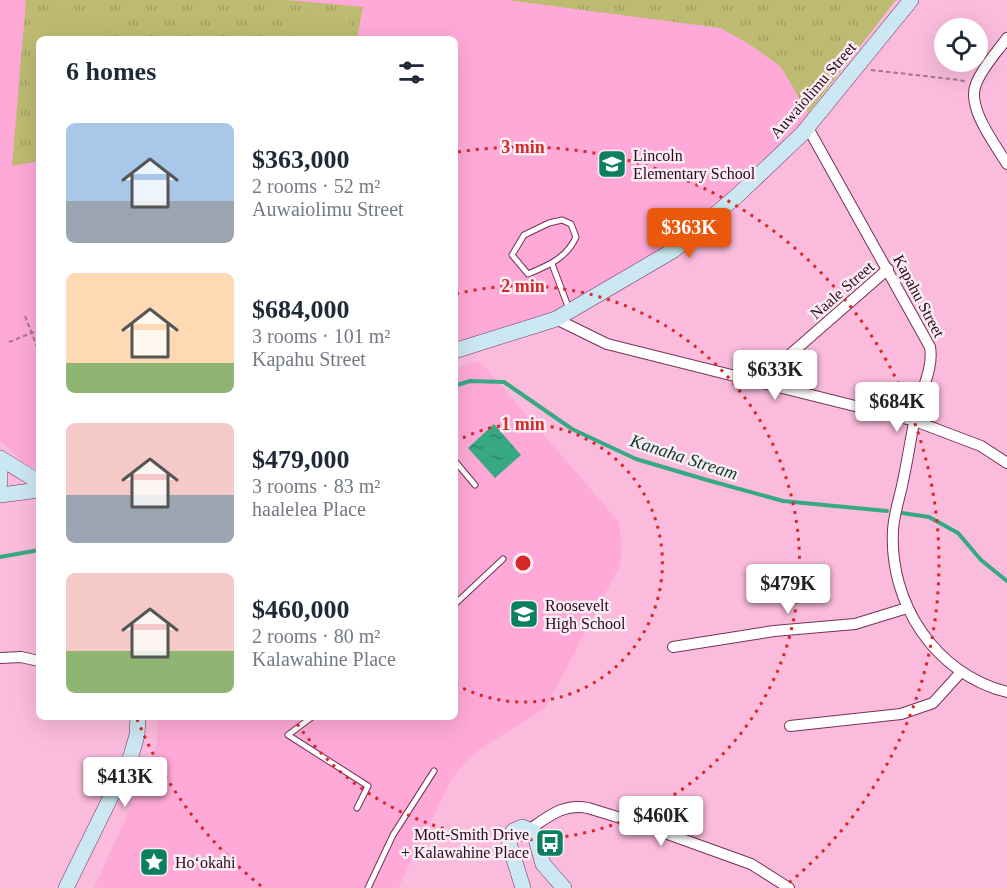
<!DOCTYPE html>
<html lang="en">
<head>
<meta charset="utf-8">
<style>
  :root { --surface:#fff; --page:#f6f6f7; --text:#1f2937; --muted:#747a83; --accent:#ea580c }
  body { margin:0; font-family:"Times New Roman",serif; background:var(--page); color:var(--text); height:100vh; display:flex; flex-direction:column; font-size:22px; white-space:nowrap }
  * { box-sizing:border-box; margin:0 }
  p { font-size:20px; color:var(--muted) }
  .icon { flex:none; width:33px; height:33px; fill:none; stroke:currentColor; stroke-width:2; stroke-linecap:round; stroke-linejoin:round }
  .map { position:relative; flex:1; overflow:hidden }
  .drawer { position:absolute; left:36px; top:36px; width:422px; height:684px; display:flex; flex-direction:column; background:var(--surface); border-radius:9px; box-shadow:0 6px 24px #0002 }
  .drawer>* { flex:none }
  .fabs { position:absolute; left:934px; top:18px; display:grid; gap:12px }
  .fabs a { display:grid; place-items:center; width:54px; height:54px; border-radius:50%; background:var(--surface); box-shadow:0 6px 24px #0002; font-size:30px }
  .price { position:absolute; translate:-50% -51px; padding:0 14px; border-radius:6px; background:#fff; color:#222; font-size:20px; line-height:39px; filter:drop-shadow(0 2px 3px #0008) }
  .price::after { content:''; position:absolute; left:50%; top:36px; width:18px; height:14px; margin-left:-9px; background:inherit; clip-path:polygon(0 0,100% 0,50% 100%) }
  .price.current { background:var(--accent); color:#fff }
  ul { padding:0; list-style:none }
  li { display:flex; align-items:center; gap:18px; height:150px; padding:0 30px }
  li span { display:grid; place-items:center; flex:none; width:168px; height:120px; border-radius:9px; color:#555 }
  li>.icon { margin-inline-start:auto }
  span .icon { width:72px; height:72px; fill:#fffc; stroke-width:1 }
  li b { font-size:26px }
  h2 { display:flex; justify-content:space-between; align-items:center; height:72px; padding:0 30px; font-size:26px }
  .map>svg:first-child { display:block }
</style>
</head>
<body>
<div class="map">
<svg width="1007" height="888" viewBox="0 0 1007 888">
  <defs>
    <pattern id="grass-tufts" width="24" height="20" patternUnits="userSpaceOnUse" patternTransform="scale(1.5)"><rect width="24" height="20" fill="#bdba71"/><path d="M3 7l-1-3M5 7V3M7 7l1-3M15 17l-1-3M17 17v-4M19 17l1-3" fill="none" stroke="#a29f61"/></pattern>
    <pattern id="water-ripples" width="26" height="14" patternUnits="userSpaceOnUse" patternTransform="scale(1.5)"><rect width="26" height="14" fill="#37a982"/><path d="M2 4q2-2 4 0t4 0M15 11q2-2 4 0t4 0" fill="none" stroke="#2e886a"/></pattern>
  </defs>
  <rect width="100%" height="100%" fill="#fabbdc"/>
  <g fill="#fea9d7">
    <polygon points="0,0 506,0 720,28 749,44 781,67 808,113 808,128 674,250 556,319 454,346 454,39 39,39 39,470 23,462 0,441"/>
    <polygon points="478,362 483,365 619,522 622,546 620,565 546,707 471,755 452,778 398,888 94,888 152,761 157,742 157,717 454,717 455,368"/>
  </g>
  <g fill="url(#grass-tufts)">
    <polygon points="26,0 287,0 363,7 357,39 39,39 39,161 12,166"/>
    <polygon points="506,0 896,0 808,113 781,67 749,44 720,28"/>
  </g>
  <g fill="#bdba71">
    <polygon points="34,11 107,20 110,39 39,39 39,88 29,83"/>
    <polygon points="299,15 350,20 347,39 292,39 294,25"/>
  </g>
  <polygon fill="url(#water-ripples)" points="494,424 521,455 495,478 468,448"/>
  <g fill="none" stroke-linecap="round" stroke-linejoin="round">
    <g stroke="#37a982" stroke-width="4">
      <polyline points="454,386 470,381 504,382 572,429 636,459 707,480 783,501 887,511"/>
      <polyline points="902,513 929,517 958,533 981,560 1007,581"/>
      <polyline points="0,557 39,550"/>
    </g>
    <g stroke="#743259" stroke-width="7">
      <g id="lane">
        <path d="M562 220 571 224 576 237C567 258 547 266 528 274L512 255 524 235 549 223Z"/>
        <polyline points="552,264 569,309"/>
        <polyline points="454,460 475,485"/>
        <polyline points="454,605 503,559"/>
        <polyline points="312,717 288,735 368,786 357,808"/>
        <polyline points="368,888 393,835 434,771"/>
      </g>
    </g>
    <g stroke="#743259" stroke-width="12">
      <g id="street">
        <path d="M1007 38C997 52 982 68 976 84 966 107 995 144 1007 164"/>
        <path d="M808 128 930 347C934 369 920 392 916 413 911 436 908 458 903 481 900 497 894 513 893 530 889 603 935 674 1007 692"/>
        <polyline points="556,319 607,344 915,421 981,446 1007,463"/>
        <polyline points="765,383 786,358 888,269"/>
        <polyline points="673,647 774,631 855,624 907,608"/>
        <polyline points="0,658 21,657 39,661"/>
        <polyline points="790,726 901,714 933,703 961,672"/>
        <path d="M530 829C549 816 564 803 588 808L640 824 751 864 789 888"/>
      </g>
    </g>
    <g stroke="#743259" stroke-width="16">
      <g id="secondary">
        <polyline points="454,351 556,319 674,250 739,194 802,134 911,0"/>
        <polyline points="0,458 39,482"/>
        <polyline points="0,463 0,483"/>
        <polyline points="0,495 39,490"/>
        <polyline points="66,888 131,756 137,735 138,717"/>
        <polyline points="523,888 509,843 513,831 522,827 534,832 543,864 564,888"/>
      </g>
    </g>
    <g stroke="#a5748f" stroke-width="2" stroke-dasharray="4.5 3" stroke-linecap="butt">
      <polyline points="871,70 960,80 966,82"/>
      <polyline points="25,316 39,352"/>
      <polyline points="9,342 39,330"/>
    </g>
    <use href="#lane" stroke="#fff" stroke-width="5"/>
    <use href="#street" stroke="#fff" stroke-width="10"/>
    <use href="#secondary" stroke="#cbe7f2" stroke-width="15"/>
  </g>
  <g fill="none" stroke="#d62828" stroke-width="3" stroke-dasharray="3 6">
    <path d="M455 442A139 139 0 1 1 455 684"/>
    <path d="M456 294A277 277 0 1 1 293 718"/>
    <path d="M261 886A416 416 0 0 1 137 719M458 152A416 416 0 0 1 785 886"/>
  </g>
  <defs>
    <g id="school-square" transform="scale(1.5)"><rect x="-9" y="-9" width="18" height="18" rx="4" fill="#0a805f" stroke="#fcecf4"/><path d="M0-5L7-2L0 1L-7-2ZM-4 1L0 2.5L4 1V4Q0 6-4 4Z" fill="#fff"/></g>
    <g id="bus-square" transform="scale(1.5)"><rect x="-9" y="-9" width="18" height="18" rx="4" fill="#0a805f" stroke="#fcecf4"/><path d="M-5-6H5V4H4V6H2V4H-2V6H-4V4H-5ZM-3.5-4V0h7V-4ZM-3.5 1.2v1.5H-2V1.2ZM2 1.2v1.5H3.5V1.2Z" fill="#fff"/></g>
    <g id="sight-square" transform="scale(1.5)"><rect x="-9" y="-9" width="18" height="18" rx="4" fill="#0a805f" stroke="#fcecf4"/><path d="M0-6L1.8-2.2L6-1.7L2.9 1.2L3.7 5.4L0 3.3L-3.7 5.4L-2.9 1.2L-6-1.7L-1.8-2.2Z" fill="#fff"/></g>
  </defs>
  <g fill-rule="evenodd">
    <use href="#school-square" x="612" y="164"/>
    <use href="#school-square" x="524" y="614"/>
    <use href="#bus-square" x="550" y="843"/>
    <use href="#sight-square" x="154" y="862"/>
  </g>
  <g text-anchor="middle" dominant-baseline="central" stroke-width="5" stroke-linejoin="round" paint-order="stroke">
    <g font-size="16" fill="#270b1c" stroke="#fcecf4">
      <text transform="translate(813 90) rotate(-49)">Auwaiolimu Street</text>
      <text transform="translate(842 290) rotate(-41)">Naale Street</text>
      <text transform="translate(919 296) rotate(62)">Kapahu Street</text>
    </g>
    <g font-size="16" fill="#270b1c" stroke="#fcecf4" text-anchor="start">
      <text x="633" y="155">Lincoln<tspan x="633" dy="18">Elementary School</tspan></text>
      <text x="545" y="605">Roosevelt<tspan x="545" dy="18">High School</tspan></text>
      <text x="529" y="834" text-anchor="end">Mott-Smith Drive<tspan x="529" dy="18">+ Kalawahine Place</tspan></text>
      <text x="175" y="862">Hoʻokahi</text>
    </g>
    <g font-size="18" font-style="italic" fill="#0c3d2c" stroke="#fcecf4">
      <text transform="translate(684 457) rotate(18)">Kanaha Stream</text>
    </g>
  </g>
  <circle cx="523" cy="563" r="9" fill="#d62828" stroke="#fcecf4" stroke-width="3"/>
  <g font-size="18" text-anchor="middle" font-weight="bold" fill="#d62828" stroke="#fcecf4" stroke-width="5" stroke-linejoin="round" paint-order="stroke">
    <text x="523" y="153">3 min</text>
    <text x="523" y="292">2 min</text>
    <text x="523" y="430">1 min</text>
  </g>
</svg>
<div class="fabs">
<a><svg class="icon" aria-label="locate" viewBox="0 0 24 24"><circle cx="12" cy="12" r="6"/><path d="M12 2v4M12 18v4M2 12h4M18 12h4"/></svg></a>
</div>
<b class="price current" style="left:689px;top:259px">$363K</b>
<b class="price" style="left:775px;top:401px">$633K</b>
<b class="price" style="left:897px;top:433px">$684K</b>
<b class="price" style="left:788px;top:615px">$479K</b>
<b class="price" style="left:125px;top:808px">$413K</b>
<b class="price" style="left:661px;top:847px">$460K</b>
<section class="drawer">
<h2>6 homes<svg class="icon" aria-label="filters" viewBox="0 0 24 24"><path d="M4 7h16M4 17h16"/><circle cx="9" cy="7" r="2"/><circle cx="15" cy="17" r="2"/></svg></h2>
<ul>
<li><span style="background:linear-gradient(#a9c7e8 65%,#9aa5b1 0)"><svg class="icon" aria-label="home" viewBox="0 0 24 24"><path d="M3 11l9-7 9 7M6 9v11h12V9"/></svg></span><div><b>$363,000</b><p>2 rooms · 52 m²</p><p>Auwaiolimu Street</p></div></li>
<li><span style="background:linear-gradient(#ffd9b3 75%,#8fb573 0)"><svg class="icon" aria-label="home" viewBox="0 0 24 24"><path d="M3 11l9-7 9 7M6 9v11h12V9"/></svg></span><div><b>$684,000</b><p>3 rooms · 101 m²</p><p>Kapahu Street</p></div></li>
<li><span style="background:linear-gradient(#f6c9c9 60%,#9aa5b1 0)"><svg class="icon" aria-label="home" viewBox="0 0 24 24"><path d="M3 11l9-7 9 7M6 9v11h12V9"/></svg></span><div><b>$479,000</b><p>3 rooms · 83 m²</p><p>haalelea Place</p></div></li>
<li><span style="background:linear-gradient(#f6c9c9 65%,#8fb573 0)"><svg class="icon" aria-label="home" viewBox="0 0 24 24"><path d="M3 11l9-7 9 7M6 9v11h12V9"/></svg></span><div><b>$460,000</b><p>2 rooms · 80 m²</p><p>Kalawahine Place</p></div></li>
</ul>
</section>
</div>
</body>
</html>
